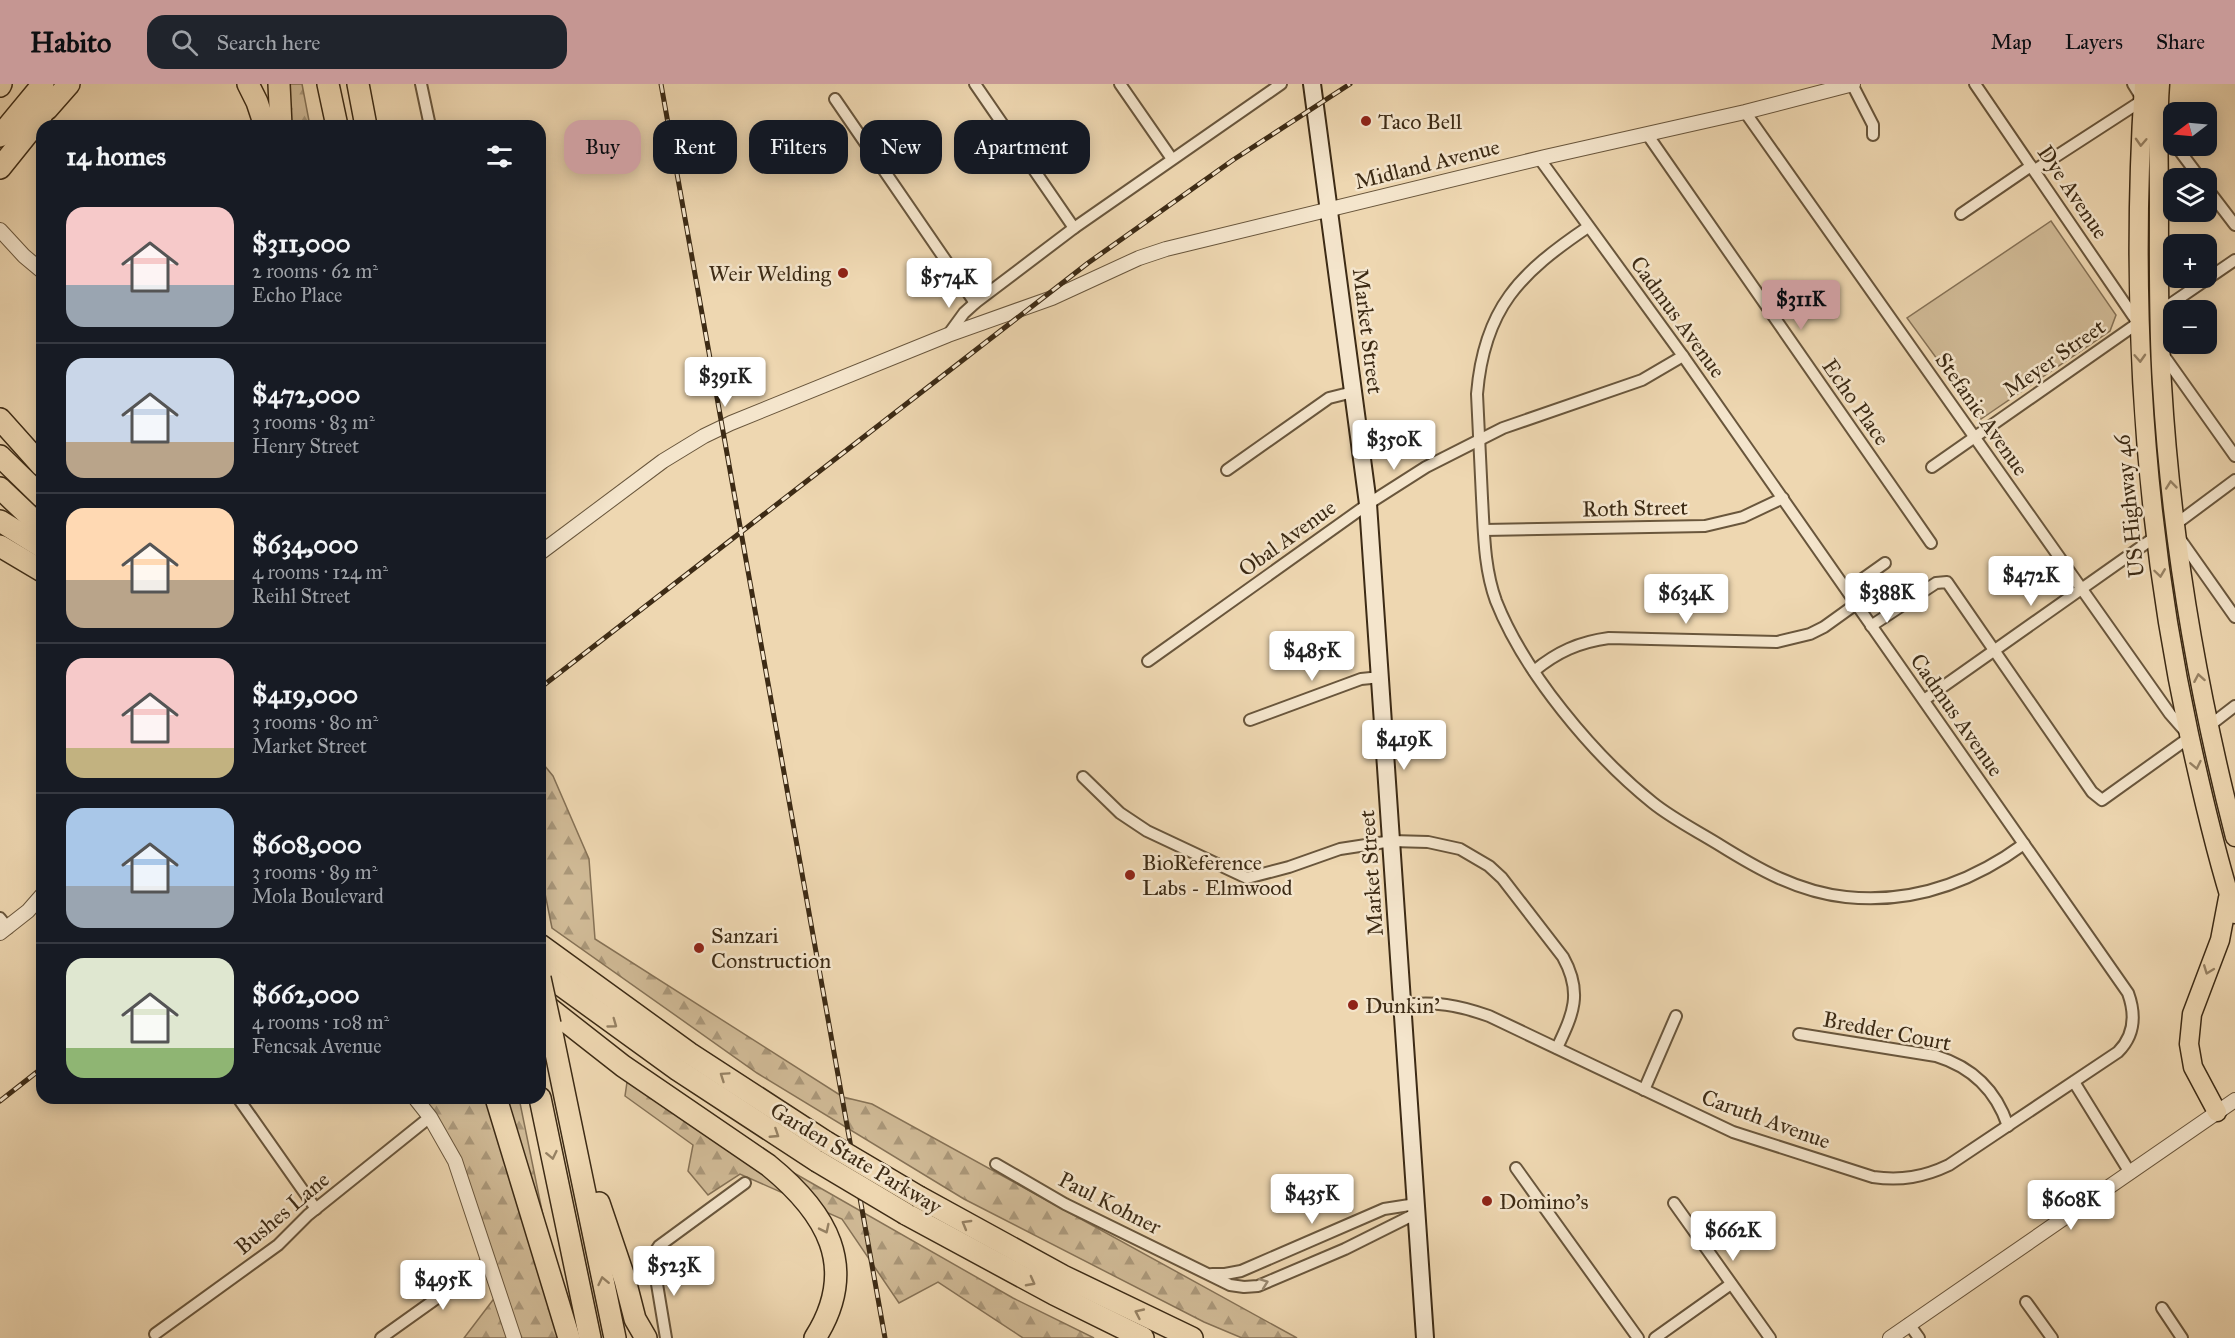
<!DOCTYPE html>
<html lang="en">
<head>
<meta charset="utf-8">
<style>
  :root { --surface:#171b24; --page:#20242c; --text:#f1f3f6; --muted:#9ea1a6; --line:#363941; --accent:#c59692 }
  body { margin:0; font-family:"IM FELL Great Primer",serif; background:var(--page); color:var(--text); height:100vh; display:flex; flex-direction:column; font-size:22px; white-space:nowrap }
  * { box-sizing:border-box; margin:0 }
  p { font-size:20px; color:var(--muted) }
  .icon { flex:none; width:33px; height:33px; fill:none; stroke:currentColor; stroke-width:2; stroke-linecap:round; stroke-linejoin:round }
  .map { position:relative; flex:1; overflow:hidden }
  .sheet { position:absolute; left:36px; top:36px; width:510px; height:984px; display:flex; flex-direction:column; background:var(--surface); border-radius:18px; box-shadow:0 3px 15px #0003 }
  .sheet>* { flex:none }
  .top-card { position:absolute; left:564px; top:36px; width:570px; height:54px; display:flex; gap:12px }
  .needle { width:39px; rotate:254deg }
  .buttons { position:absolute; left:2163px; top:18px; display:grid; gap:12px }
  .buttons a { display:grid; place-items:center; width:54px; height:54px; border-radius:12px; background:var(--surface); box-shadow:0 3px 15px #0003; font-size:30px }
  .price { position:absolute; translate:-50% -51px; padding:0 14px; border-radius:6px; background:#fff; color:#222; font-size:20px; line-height:39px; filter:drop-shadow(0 2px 3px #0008) }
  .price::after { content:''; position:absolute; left:50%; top:36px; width:18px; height:14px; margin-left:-9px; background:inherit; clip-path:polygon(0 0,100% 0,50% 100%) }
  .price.active { background:var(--accent); color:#111 }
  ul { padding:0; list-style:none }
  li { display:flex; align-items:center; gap:18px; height:150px; padding:0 30px }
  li+li { border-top:2px solid var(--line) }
  li span { display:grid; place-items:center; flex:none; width:168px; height:120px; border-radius:18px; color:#555 }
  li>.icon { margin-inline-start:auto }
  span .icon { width:72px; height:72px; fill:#fffc; stroke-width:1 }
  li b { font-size:26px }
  h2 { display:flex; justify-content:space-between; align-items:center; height:72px; padding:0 30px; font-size:26px }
  .tag { padding:0 21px; border-radius:18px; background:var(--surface); box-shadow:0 3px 15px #0003; font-size:21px; line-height:54px }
  .tag.active { background:var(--accent); color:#111 }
  header { display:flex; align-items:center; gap:36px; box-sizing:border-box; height:84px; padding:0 30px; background:var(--accent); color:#111 }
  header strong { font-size:28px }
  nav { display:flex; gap:33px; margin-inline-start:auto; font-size:21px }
  .search { width:420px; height:54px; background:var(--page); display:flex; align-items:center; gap:15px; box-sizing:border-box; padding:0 21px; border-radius:18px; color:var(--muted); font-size:22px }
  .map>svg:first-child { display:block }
</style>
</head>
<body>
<header>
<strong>Habito</strong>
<div class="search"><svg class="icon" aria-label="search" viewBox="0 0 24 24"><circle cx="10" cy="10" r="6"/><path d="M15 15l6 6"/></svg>Search here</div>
<nav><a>Map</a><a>Layers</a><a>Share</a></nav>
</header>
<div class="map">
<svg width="2235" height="1254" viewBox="0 0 2235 1254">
  <defs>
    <pattern id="forest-firs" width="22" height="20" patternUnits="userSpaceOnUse" patternTransform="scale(1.5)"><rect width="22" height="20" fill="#d0ba96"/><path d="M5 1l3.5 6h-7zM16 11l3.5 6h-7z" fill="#aa9779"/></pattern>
  </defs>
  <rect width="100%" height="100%" fill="#eed7b1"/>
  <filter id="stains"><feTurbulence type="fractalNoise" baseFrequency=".00333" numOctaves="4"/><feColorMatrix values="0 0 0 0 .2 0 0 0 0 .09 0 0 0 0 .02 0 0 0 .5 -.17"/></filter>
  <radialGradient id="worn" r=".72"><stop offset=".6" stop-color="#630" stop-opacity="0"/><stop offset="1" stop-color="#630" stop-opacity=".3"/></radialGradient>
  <g fill="url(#forest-firs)" stroke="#867256" stroke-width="1.5">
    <polygon points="284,0 302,0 310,42 284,42"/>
    <polygon points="540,676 553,692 589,775 595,855 843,1013 872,1020 1297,1254 1242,1254 1204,1238 964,1115 757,989 552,844 540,785"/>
    <polygon points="630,978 787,1085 1013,1214 1094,1254 1023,1254 938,1198 899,1219 842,1135 740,1090 708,1111 688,1087 693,1061 625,1012"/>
    <polygon points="415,1014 519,1014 568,1254 464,1254 499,1208 467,1111"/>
  </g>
  <polygon fill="#d0ba96" stroke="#867256" stroke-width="1.5" points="2051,137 2116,231 2110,247 1981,335 1907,234"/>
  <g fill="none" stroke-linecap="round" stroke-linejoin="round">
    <g stroke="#69563c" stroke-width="14">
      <g id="minor">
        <polyline points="421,0 430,42"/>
        <polyline points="975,0 1074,144"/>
        <polyline points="1120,0 1172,75"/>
        <polyline points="1852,0 1873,41 1873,51"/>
        <polyline points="835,15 975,219"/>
        <polyline points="1745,28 2170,630 2190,653 2102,716 2092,708 1947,498 1936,499 1871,542"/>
        <polyline points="1647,50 1931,459"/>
        <polyline points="2176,62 2200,94"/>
        <polyline points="2035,86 2143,16 2133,0"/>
        <polyline points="2206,103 2235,141"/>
        <polyline points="1961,130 2031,82"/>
        <path d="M1588 143C1520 189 1484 224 1477 310 1479 345 1480 379 1482 414 1484 449 1484 484 1496 517 1524 588 1593 671 1653 719 1673 735 1697 747 1718 760 1758 785 1798 808 1846 813 1912 820 1972 798 2024 760"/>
        <polyline points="2159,228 2235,176"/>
        <polyline points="948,251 964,229 975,219 1074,144 1281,0"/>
        <polyline points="2162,269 2235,372"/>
        <polyline points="1932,383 2138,239 1975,0"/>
        <polyline points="1227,386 1329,314 1353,308"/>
        <polyline points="2176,440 2235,396"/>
        <polyline points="1484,446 1705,442 1743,433 1783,414"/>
        <polyline points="2180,455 2235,533"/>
        <polyline points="1847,506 1885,479"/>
        <polyline points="1148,577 1368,420 1426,383 1503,344 1642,296 1683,272"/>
        <path d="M1534 587C1557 568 1579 558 1609 554L1777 558 1810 550 1824 543 1856 520"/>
        <polyline points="1924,616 2155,453"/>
        <polyline points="1250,636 1361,595 1381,593"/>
        <polyline points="2209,642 2235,622"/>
        <path d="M1083 693 1120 729 1147 747 1247 794 1289 783 1340 765 1392 757 1428 758 1460 765 1489 782 1502 794 1563 873C1583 909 1573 930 1557 964"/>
        <polyline points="0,834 8,844"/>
        <path d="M1402 921C1435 917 1458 921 1489 932L1733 1048 1873 1093C1901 1097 1924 1093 1949 1081L2118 968C2135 951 2136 931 2128 909L1683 272 1539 74"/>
        <path d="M1799 950 1936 972C1972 983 1996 1006 2008 1042"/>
        <polyline points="2074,998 2129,1087"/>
        <polyline points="1644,1006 1676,932"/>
        <polyline points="238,1014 316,1125"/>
        <polyline points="996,1080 1065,1120 1230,1201 1244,1203 1258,1202 1345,1165 1417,1129"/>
        <polyline points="1516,1084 1638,1254"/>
        <polyline points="1674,1119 1770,1254"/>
        <polyline points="1212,1190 1225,1190 1241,1187 1384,1125 1416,1120"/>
        <polyline points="2026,1218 2052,1254"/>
        <polyline points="2162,1224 2182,1254"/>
        <polyline points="1909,1240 1919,1254"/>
        <polyline points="155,1250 278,1161 308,1131 430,1033"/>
        <polyline points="381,1254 489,1177"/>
        <polyline points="666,1254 653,1176 655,1168 659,1162 745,1099"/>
        <polyline points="1655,1254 1731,1200"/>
      </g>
    </g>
    <g stroke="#69563c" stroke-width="16">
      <g id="tertiary">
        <polyline points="0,146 24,172 42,187"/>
        <polyline points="540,469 663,377 704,352 731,339 948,251 1052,214 1139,174 1166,165 1545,73 1745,28 1853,0"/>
        <polyline points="0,849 28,827 42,811"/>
        <polyline points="415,1014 430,1033 455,1077 514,1254"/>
        <polyline points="1890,1254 2235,1016"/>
      </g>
    </g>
    <g stroke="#3d2b15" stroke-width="20">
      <polyline id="secondary" points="1312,0 1368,420 1425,1254"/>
    </g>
    <g stroke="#3d2b15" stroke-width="21">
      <g id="trunk">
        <path d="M2144 0C2130 218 2143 436 2189 650 2202 710 2216 771 2235 830"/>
        <path d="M2160 0C2157 39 2159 79 2159 118 2159 179 2158 240 2162 300 2171 453 2197 605 2235 753"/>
        <polyline points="2217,1028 2193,983 2189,960 2192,930 2220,856 2228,814"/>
      </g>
    </g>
    <g stroke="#3d2b15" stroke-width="24">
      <g id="motorway">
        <polyline points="248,0 257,18 265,42"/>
        <polyline points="279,0 281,42"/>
        <polyline points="328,0 337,42"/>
        <polyline points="358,0 366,42"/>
        <polyline points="0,2 1,0"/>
        <polyline points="47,25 69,0"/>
        <polyline points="0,52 43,0"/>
        <polyline points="0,84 41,33"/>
        <polyline points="0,335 42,382"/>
        <polyline points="0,372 42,413"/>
        <polyline points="0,404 42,444"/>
        <polyline points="0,437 42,463"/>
        <polyline points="0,462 42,487"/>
        <polyline points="540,861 689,969 826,1058"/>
        <polyline points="540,886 678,986 817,1077"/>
        <path d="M540 917 623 982 768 1081C826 1128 860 1183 815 1254"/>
        <polyline points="550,940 615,1254"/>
        <polyline points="496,1014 569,1254"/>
        <polyline points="540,1014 590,1254"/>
        <polyline points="919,1113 1063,1192 1192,1254"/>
        <polyline points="599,1119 625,1196 635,1235 646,1254"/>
        <polyline points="906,1130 1054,1210 1143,1254"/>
      </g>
    </g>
    <use href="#minor" stroke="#f4e5cc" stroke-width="10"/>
    <use href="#tertiary" stroke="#f4e5cc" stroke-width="14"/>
    <use href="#secondary" stroke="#f4e5cc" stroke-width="16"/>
    <use href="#trunk" stroke="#eed7b1" stroke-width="18"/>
    <use href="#motorway" stroke="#eed7b1" stroke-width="21"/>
    <g stroke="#3d2b15" stroke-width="5">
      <g id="rail">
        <polyline points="661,0 885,1254"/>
        <polyline points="540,604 1088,179 1233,76 1350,0"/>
        <polyline points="0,1017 42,984"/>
      </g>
    </g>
    <use href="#rail" stroke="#f4e5cc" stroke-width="3" stroke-dasharray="9" stroke-linecap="butt"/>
    <g stroke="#3d2b15" stroke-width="24" stroke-linecap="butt">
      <g id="motorway-bridge">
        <polyline points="540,894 550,940"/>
        <polyline points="826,1058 919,1113"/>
        <polyline points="817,1077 906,1130"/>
      </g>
    </g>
    <use href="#motorway-bridge" stroke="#eed7b1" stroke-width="21"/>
  </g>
  <defs><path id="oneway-chevron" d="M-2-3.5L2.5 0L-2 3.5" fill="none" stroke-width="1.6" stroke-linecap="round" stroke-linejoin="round" transform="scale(1.5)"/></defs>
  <g stroke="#968163">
    <use href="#oneway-chevron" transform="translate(2141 58) rotate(93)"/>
    <use href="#oneway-chevron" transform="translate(2140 274) rotate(87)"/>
    <use href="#oneway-chevron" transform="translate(2171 401) rotate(-96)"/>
    <use href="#oneway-chevron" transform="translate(2160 489) rotate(82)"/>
    <use href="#oneway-chevron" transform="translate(2199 594) rotate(-100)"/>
    <use href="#oneway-chevron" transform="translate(2196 681) rotate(78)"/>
    <use href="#oneway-chevron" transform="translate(2208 886) rotate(111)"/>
    <use href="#oneway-chevron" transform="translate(613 940) rotate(36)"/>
    <use href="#oneway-chevron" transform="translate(724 992) rotate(-146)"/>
    <use href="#oneway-chevron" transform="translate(775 1050) rotate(33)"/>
    <use href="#oneway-chevron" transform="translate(552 1071) rotate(78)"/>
    <use href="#oneway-chevron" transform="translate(966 1140) rotate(-150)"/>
    <use href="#oneway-chevron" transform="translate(825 1145) rotate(64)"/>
    <use href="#oneway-chevron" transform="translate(603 1197) rotate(-102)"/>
    <use href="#oneway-chevron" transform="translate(1031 1198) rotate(28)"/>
    <use href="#oneway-chevron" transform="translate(1139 1229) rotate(-155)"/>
  </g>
  <use stroke="#988870" href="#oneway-chevron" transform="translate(1264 1199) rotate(-20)"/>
  <g fill="#8f2418" stroke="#f4e5cc" stroke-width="2">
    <circle cx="1366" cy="37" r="6"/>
    <circle cx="843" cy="189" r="6"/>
    <circle cx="1130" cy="791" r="6"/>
    <circle cx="699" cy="864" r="6"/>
    <circle cx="1353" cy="921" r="6"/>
    <circle cx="1487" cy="1117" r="6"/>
  </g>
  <g text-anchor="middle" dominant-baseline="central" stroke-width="5" stroke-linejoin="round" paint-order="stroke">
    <g font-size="22" fill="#3d2b15" stroke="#f4e5cc" text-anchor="start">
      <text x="1378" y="37">Taco Bell</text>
      <text x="831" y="189" text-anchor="end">Weir Welding</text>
      <text x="1142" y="778">BioReference<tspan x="1142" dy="25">Labs - Elmwood</tspan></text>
      <text x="711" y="851">Sanzari<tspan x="711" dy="25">Construction</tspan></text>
      <text x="1365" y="921">Dunkin'</text>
      <text x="1499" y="1117">Domino's</text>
    </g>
    <g font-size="22" fill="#3d2b15" stroke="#f4e5cc">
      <text transform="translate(1427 80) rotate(-14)">Midland Avenue</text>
      <text transform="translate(2073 108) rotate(56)">Dye Avenue</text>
      <text transform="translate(1678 233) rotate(54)">Cadmus Avenue</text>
      <text transform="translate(1368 247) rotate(83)">Market Street</text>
      <text transform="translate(2054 274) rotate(-35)">Meyer Street</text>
      <text transform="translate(1856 318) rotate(55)">Echo Place</text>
      <text transform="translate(1982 330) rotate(55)">Stefanic Avenue</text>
      <text transform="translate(2129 422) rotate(-96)">US Highway 46</text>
      <text transform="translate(1635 424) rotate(-1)">Roth Street</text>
      <text transform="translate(1287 454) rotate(-36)">Obal Avenue</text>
      <text transform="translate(1957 631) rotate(55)">Cadmus Avenue</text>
      <text transform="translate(1371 789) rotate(-94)">Market Street</text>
      <text transform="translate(1887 947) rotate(11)">Bredder Court</text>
      <text transform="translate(1766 1035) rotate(20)">Caruth Avenue</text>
      <text transform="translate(856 1074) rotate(31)">Garden State Parkway</text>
      <text transform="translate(1110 1119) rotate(27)">Paul Kohner</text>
      <text transform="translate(282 1129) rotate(-40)">Bushes Lane</text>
    </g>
  </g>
  <rect width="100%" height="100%" filter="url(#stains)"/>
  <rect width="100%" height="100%" fill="url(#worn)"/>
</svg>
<div class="buttons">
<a><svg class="needle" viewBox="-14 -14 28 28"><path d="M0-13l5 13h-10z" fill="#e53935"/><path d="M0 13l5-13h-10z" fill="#9ea1a6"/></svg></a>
<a><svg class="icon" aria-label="layers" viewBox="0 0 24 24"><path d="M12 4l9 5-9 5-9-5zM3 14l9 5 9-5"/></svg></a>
<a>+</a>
<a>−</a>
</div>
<b class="price" style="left:949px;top:225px">$574K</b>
<b class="price active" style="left:1801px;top:247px">$311K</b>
<b class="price" style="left:725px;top:324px">$391K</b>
<b class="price" style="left:1394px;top:387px">$350K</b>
<b class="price" style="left:2031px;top:523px">$472K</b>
<b class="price" style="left:1887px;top:540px">$388K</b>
<b class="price" style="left:1686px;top:541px">$634K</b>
<b class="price" style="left:1312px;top:598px">$485K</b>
<b class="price" style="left:1404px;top:687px">$419K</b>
<b class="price" style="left:1312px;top:1141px">$435K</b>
<b class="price" style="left:2071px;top:1147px">$608K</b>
<b class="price" style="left:1733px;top:1178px">$662K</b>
<b class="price" style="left:674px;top:1213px">$523K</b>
<b class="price" style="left:443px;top:1227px">$495K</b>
<div class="top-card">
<a class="tag active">Buy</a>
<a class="tag">Rent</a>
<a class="tag">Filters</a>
<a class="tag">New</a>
<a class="tag">Apartment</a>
</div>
<section class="sheet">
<h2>14 homes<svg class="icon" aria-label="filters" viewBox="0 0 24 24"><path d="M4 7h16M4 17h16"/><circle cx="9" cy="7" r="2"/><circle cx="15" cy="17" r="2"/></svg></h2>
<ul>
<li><span style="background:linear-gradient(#f6c9c9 65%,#9aa5b1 0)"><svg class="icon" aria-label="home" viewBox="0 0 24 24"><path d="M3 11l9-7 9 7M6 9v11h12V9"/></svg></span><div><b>$311,000</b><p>2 rooms · 62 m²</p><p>Echo Place</p></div></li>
<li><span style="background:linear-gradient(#c9d6e8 70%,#b9a48a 0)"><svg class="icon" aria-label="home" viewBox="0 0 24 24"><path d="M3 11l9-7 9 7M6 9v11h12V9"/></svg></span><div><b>$472,000</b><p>3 rooms · 83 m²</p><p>Henry Street</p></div></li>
<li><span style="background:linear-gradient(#ffd9b3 60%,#b9a48a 0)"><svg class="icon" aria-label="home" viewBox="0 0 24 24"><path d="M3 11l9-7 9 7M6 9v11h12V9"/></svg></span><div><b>$634,000</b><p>4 rooms · 124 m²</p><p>Reihl Street</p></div></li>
<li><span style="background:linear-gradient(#f6c9c9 75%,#c2b280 0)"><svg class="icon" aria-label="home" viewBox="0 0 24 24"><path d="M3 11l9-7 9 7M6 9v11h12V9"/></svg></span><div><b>$419,000</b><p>3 rooms · 80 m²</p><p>Market Street</p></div></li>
<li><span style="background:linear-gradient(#a9c7e8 65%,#9aa5b1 0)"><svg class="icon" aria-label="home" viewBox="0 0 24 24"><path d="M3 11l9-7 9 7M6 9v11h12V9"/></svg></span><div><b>$608,000</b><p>3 rooms · 89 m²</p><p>Mola Boulevard</p></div></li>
<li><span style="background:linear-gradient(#dfe7d0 75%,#8fb573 0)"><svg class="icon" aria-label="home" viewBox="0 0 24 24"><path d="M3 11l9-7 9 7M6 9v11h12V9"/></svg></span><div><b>$662,000</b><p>4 rooms · 108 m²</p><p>Fencsak Avenue</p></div></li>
</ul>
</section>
</div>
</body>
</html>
